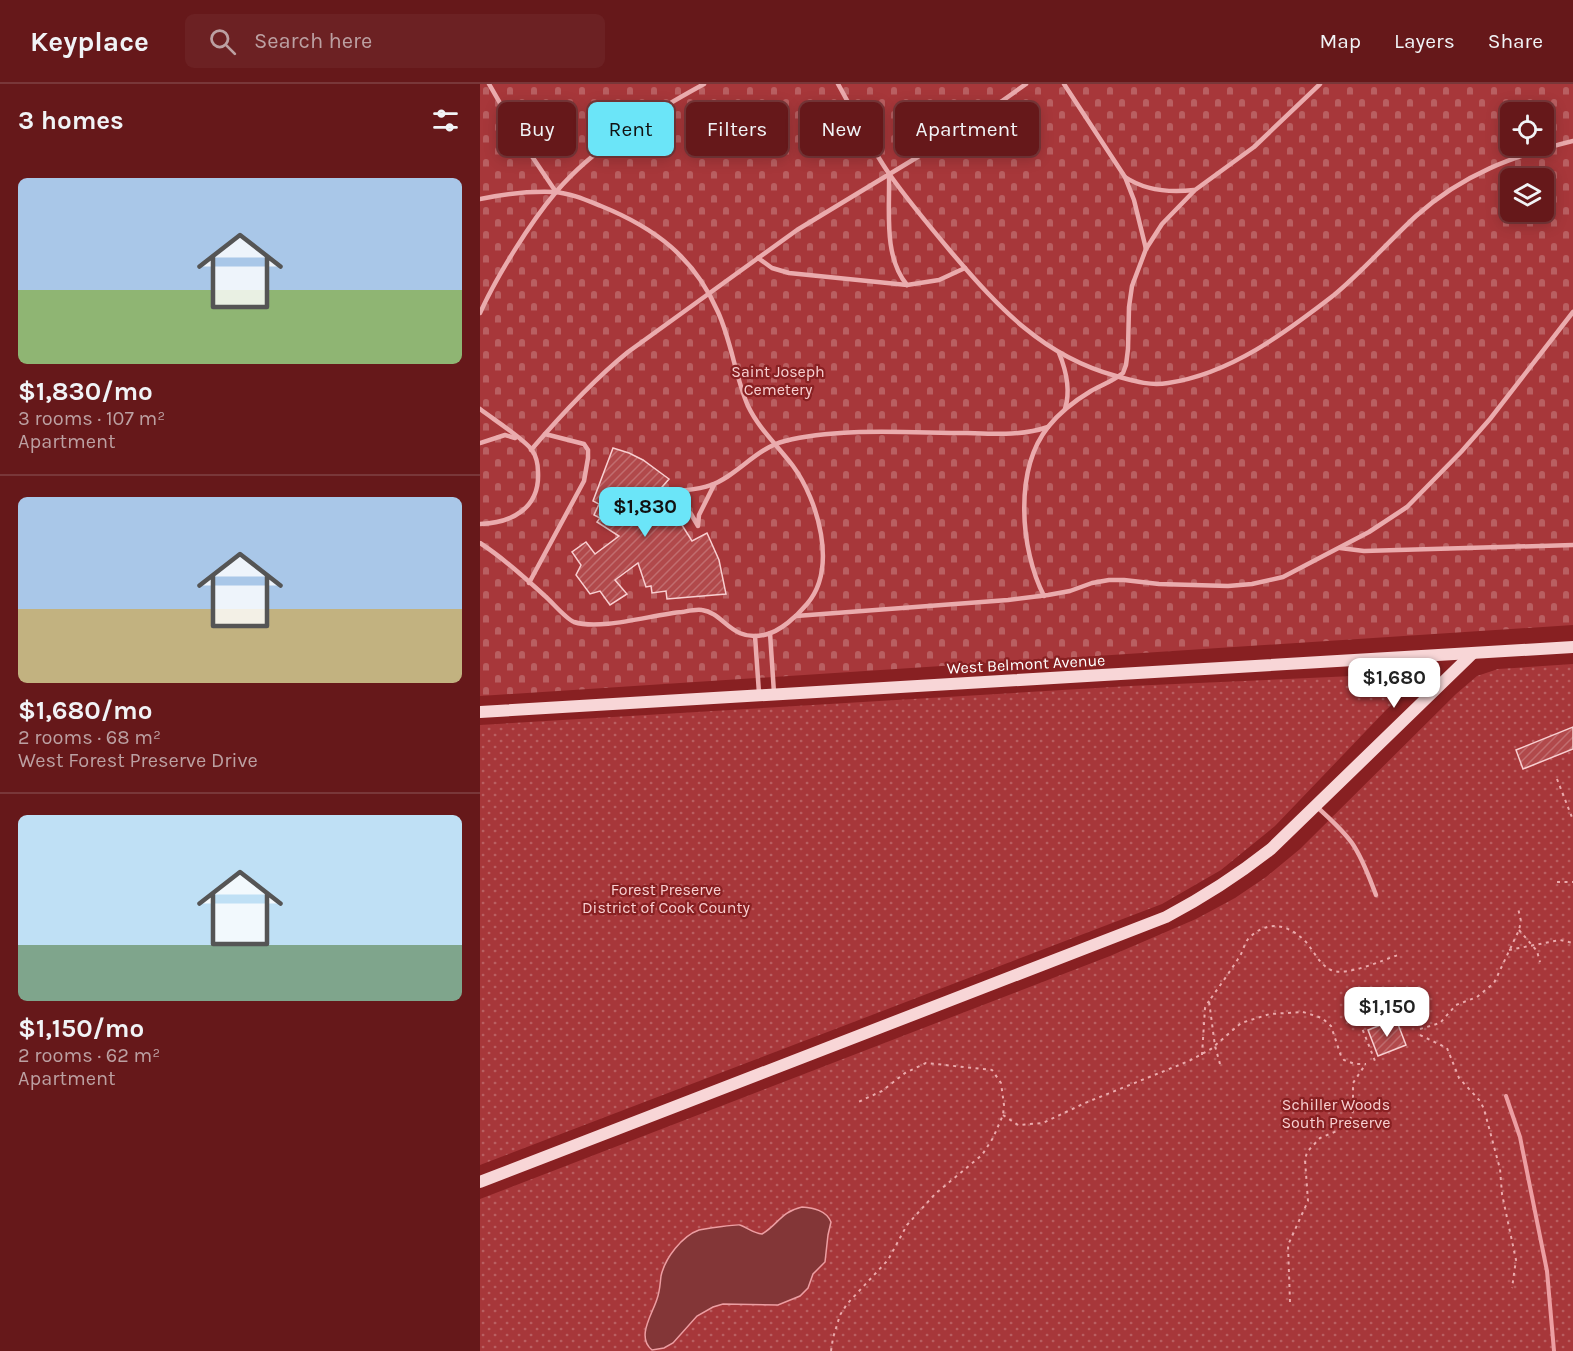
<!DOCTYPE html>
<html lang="en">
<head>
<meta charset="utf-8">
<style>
  :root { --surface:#66181a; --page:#6c2123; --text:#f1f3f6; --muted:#bca0a2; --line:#793739; --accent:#6be5f8 }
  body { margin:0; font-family:Karla,sans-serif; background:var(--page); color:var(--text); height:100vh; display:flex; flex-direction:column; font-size:22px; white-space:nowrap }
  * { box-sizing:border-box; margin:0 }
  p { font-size:20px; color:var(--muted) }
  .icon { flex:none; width:33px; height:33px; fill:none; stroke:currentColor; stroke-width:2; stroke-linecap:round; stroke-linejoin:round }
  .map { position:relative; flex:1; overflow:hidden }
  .side { display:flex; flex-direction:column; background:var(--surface); width:480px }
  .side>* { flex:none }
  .hud { position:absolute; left:18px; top:18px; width:570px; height:54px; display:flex; gap:12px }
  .controls { position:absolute; left:1020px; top:18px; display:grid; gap:12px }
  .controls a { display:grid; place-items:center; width:54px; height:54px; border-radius:9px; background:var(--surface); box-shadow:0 3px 15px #0003,0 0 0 2px var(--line); font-size:30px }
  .price { position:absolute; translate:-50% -51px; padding:0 14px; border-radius:12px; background:#fff; color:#222; font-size:20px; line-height:39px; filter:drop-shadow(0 2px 3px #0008) }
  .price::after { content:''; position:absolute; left:50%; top:36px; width:18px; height:14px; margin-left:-9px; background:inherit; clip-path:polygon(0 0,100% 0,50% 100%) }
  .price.on { background:var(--accent); color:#111 }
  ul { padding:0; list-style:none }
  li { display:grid; align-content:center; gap:12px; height:318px; padding:0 18px }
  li+li { border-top:2px solid var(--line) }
  li span { display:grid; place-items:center; height:186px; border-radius:9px; color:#555 }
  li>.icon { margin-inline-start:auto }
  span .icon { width:108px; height:108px; fill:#fffc; stroke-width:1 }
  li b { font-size:26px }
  h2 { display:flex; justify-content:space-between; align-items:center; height:72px; padding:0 18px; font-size:26px }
  .tag { padding:0 21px; border-radius:9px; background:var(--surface); box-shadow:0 3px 15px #0003,0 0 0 2px var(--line); font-size:21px; line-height:54px }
  .tag.on { background:var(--accent); color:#111 }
  header { display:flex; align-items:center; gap:36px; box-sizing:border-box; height:84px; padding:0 30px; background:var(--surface); border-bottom:2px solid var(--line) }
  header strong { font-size:28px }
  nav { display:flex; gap:33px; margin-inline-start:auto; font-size:21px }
  .search { width:420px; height:54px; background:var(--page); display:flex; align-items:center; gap:15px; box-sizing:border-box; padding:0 21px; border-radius:9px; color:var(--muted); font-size:22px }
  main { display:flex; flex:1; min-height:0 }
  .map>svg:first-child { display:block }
</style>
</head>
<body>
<header>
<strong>Keyplace</strong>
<div class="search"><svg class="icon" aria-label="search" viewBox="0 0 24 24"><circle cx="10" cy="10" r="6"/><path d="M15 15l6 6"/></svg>Search here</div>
<nav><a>Map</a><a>Layers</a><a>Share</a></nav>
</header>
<main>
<section class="side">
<h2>3 homes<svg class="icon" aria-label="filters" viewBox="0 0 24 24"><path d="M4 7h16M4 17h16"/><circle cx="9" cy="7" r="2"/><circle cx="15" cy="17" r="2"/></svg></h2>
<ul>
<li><span style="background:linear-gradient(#a9c7e8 60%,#8fb573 0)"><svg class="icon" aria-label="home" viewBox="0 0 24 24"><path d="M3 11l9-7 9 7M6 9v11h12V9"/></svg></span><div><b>$1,830/mo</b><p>3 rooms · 107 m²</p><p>Apartment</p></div></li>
<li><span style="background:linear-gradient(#a9c7e8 60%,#c2b280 0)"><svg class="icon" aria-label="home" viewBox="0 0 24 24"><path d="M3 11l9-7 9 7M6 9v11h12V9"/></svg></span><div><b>$1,680/mo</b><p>2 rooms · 68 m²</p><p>West Forest Preserve Drive</p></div></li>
<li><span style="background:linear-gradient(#bfe0f5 70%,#7fa58c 0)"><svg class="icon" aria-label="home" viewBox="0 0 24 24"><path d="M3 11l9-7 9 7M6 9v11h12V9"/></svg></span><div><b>$1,150/mo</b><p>2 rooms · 62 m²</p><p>Apartment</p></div></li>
</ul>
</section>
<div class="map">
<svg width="1093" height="1267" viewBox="0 0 1093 1267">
  <defs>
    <pattern id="cemetery-stones" width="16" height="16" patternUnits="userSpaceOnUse" patternTransform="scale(1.5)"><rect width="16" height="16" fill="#a7373a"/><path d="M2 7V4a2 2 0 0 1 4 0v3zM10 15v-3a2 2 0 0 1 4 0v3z" fill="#b95f61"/></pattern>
    <pattern id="park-dots" width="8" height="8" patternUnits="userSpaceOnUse" patternTransform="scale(1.5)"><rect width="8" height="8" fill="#a7373a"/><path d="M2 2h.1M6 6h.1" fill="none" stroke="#b95f61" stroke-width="1.8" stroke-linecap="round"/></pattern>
    <pattern id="building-hatch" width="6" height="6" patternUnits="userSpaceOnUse" patternTransform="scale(1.5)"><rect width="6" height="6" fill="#b1494b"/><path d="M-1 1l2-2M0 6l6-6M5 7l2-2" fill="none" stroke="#c16d6f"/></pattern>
  </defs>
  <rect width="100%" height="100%" fill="#882022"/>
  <path fill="url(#cemetery-stones)" fill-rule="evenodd" d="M0 0H1093V541L0 612ZM1030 28H1064V62H1030ZM1030 94H1064V128H1030Z"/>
  <g fill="url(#park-dots)">
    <polygon points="1093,580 1093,1267 0,1267 0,1115 630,872 716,835 755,814 786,793 820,765 976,610 997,592 1018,585"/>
    <polygon points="940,589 943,592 942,596 907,625 795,742 741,786 682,820 0,1081 0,641 650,602"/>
  </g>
  <path fill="#833637" stroke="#ec9ea2" stroke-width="1.5" d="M322 1123C333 1124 346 1126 351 1138L348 1151 345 1178 333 1190 328 1204 320 1212 298 1221 243 1220 233 1223 217 1232 193 1259 184 1264 172 1266C156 1253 172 1231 177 1215 180 1207 180 1200 181 1192 185 1174 202 1152 219 1146 223 1145 258 1140 260 1141 268 1144 273 1149 282 1150 299 1140 300 1128 322 1123Z"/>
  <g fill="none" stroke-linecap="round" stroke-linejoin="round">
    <polyline stroke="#ec9ea2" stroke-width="4" points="1026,1012 1040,1053 1067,1187 1074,1267"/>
  </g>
  <g fill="url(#building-hatch)" stroke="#f8cfd1" stroke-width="1.5">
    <polygon points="133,364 149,369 163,376 189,395 176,410 195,430 212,457 227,449 239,476 246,510 187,515 186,507 172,509 171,502 166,503 158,479 135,496 147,510 130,521 120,507 110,510 96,491 101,481 92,468 106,458 115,470 139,452 117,438 120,434 114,431 119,420 113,417"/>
    <polygon points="1093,643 1093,665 1043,685 1036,666"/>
    <polygon points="916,935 926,961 898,972 888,946"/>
  </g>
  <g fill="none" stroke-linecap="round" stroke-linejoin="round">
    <g stroke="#eaabad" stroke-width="2" stroke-dasharray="3 4.5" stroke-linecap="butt">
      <polyline points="1077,695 1093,736"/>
      <polyline points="1077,798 1093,798"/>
      <polyline points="1039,846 1057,867 1060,878"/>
      <polyline points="1029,866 1080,856 1093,859"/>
      <polyline points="880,939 895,977"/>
      <polyline points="940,945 960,939 976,921 997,913 1014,899 1039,846 1041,837 1038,824"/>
      <polyline points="940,951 967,964 979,994 1000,1017 1004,1025 1020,1085 1022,1110 1036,1176 1032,1204"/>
      <polyline points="722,971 725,924 729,917"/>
      <path d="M740 980 735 962 729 917C739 903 749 889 758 875 763 869 764 859 769 854 787 836 806 840 823 855 833 864 838 880 851 886 866 893 903 876 918 871"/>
      <polyline points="523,1031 538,1041 563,1039 605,1019 709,977 731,965 761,939 790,930 823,928 842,934 851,942 861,972 864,976 875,980 886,980"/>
      <polyline points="810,1218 808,1161 828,1117 825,1076 827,1068 840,1054 857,1047 869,1039 873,1027 873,999 885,981"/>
      <polyline points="351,1267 353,1254 360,1231 367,1220 408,1176 427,1141 455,1110 502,1071 513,1054 523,1031 524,1021 521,999 512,986 446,979 425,989 402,1007 376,1019"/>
    </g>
    <g stroke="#eaabad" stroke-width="4.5">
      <polyline points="9,0 43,59 76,108"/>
      <path d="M358 0C375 30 390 63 410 91 429 118 451 144 472 169 520 225 563 272 636 292 654 297 669 302 688 299 750 290 805 249 854 211 883 187 908 158 936 132 983 90 1033 72 1093 57"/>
      <polyline points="584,0 645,93 654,116 666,165"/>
      <path d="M409 90C410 126 403 172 427 201"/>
      <path d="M645 93C666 107 689 109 714 106"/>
      <path d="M0 115C24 110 49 107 74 108 90 109 106 116 121 122 175 144 214 173 238 228 252 259 255 292 268 322 279 345 298 362 313 382 338 416 358 484 327 520 317 532 300 548 284 551 251 558 244 529 222 526 216 525 208 527 202 528 174 530 121 547 94 538 86 535 72 518 65 512 44 493 23 474 0 459"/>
      <polyline points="278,174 292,184 309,189 427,201 459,196 485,184"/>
      <path d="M0 229C17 192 49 140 76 108 114 63 173 28 224 0"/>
      <path d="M579 269C586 286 591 306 585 325"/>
      <path d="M0 325C13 335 43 354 52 366 56 372 58 381 58 388 60 424 32 439 0 440"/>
      <polyline points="0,359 25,351 35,354"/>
      <path d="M51 366C81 331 112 297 148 268L317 146 474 51 546 0"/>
      <path d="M234 401 219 431 218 442 211 430 191 408C204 406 219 406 231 401 257 392 276 364 305 357 358 343 432 349 487 349 515 350 541 352 568 343"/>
      <polyline points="860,464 884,467 1093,461"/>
      <polyline points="49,499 104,397 108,374 108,366 104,360 65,350"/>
      <path d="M564 512C540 465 534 386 568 343 579 329 596 316 611 307 622 301 633 297 643 289L646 281 648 265 649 223 652 202 666 165 682 140 715 106 774 63 840 0"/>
      <polyline points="316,532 528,516 568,511 590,507 612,499 629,496 644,496 679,500 748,502 772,500 803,493 889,448 927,423 981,368 1010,335 1093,228"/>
      <polyline points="290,549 294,609"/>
      <polyline points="275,552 279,609"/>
      <path d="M836 722C849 734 862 745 872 759 883 775 889 793 896 811"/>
    </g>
    <g stroke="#f8d6d7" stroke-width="12">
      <polyline points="0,628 1093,563"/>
      <path d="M0 1098 686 833C724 813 758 791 791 765L992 570"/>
    </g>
  </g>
  <g text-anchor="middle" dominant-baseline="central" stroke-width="4.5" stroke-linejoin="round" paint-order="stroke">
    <g font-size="16" fill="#f8cfd1" stroke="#882022">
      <text x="298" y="287">Saint Joseph<tspan x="298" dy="18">Cemetery</tspan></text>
      <text x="186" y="805">Forest Preserve<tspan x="186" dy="18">District of Cook County</tspan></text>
      <text x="856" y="1020">Schiller Woods<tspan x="856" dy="18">South Preserve</tspan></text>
    </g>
    <g font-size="16" fill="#fff" stroke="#882022">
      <text transform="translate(546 580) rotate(-3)">West Belmont Avenue</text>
    </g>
  </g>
</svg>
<div class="controls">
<a><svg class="icon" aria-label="locate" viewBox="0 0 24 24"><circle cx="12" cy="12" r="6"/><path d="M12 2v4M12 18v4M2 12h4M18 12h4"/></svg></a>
<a><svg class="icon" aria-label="layers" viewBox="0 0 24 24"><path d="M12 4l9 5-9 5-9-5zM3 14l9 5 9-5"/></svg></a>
</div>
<b class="price on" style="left:165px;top:454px">$1,830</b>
<b class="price" style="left:914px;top:625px">$1,680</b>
<b class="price" style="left:907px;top:954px">$1,150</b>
<div class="hud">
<a class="tag">Buy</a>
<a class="tag on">Rent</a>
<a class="tag">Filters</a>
<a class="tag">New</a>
<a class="tag">Apartment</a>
</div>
</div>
</main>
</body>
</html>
